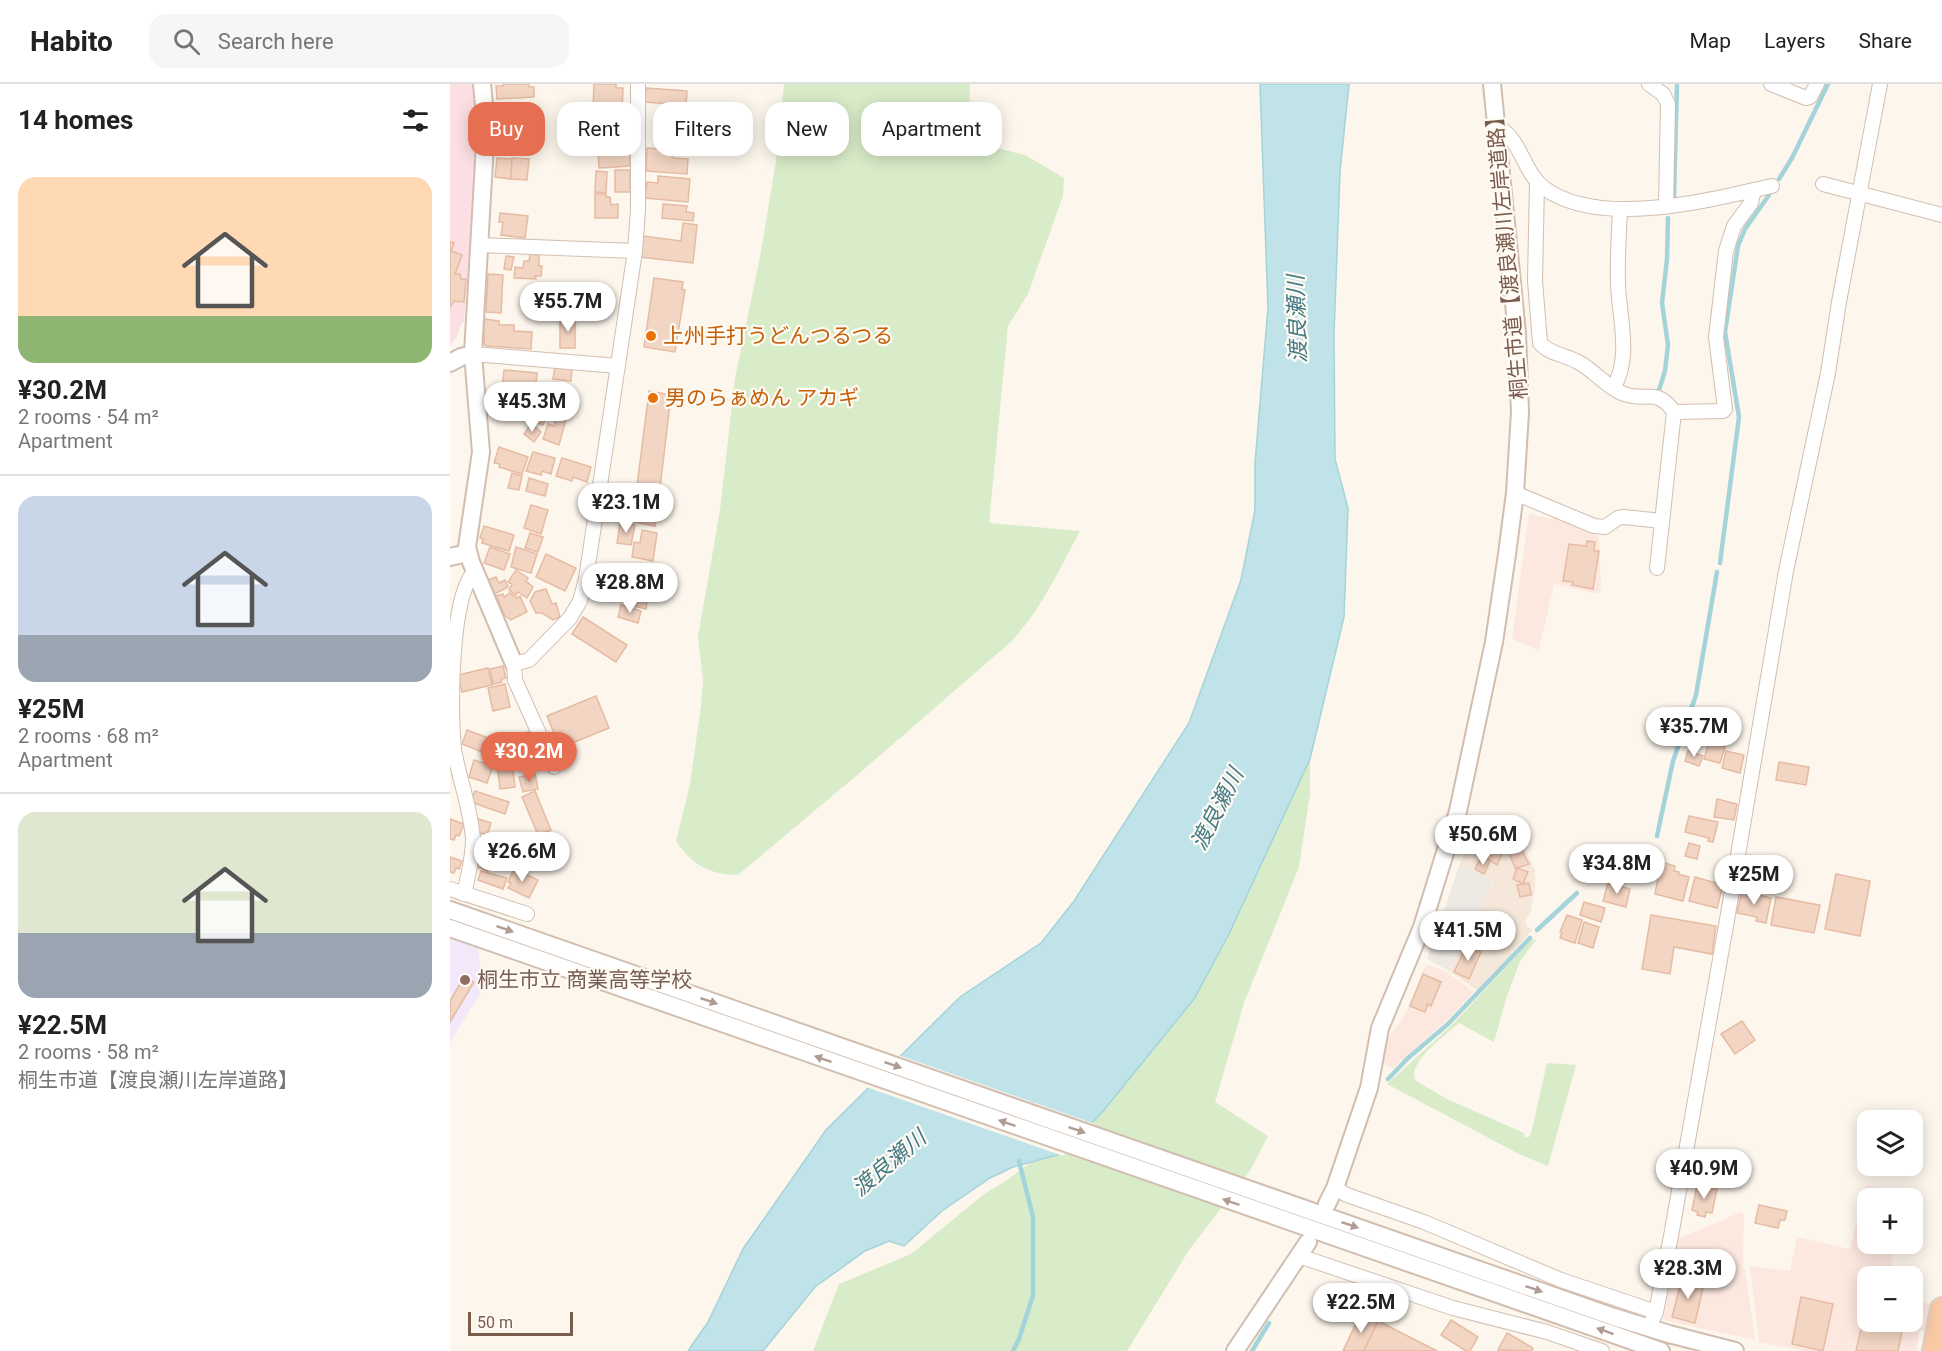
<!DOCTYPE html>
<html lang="en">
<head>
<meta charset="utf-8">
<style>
  :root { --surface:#fff; --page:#f6f6f6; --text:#222; --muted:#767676; --line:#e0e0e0; --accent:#e76f51 }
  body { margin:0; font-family:Roboto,"Noto Sans JP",sans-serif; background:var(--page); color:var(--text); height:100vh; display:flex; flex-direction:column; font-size:22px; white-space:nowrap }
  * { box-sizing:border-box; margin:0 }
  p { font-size:20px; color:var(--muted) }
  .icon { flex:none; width:33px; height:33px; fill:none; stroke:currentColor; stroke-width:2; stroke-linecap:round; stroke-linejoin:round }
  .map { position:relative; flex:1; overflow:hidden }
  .details { display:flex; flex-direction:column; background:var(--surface); width:450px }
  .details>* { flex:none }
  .guide { position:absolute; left:18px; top:18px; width:570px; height:54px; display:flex; gap:12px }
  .tools { position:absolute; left:1407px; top:1026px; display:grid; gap:12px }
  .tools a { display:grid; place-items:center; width:66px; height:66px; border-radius:12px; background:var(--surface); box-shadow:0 3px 15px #0003; font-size:30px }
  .scale { position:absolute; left:18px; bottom:15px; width:105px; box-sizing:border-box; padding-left:6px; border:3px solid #7a5c4d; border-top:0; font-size:16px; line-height:21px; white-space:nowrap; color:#7a5c4d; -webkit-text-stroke:4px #fffaf3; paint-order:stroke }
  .price { position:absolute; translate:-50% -51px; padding:0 14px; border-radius:21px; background:#fff; color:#222; font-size:20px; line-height:39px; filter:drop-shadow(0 2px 3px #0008) }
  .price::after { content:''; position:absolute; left:50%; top:36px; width:18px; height:14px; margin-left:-9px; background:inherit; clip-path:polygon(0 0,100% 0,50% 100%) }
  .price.active { background:var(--accent); color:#fff }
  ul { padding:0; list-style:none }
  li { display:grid; align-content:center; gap:12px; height:318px; padding:0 18px }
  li+li { border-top:2px solid var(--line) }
  li span { display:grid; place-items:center; height:186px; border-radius:18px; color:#555 }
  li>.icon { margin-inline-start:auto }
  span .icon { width:108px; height:108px; fill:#fffc; stroke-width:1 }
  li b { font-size:26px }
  h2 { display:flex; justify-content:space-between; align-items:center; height:72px; padding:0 18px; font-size:26px }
  .chip { padding:0 21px; border-radius:18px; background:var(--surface); box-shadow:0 3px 15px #0003; font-size:21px; line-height:54px }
  .chip.active { background:var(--accent); color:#fff }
  header { display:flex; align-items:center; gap:36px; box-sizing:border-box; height:84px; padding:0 30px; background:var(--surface); border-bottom:2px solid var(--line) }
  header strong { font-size:28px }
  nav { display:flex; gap:33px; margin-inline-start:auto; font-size:21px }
  .search { width:420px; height:54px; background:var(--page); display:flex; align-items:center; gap:15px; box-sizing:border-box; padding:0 21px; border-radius:18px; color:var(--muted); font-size:22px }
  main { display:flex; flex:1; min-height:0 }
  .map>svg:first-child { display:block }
</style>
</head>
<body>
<header>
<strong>Habito</strong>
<div class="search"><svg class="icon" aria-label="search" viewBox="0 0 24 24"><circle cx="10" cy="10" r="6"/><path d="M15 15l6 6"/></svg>Search here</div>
<nav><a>Map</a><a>Layers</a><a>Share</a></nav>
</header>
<main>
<section class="details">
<h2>14 homes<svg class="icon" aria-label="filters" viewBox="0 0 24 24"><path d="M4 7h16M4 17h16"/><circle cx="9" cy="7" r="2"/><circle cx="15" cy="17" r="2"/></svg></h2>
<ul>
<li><span style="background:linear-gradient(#ffd9b3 75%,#8fb573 0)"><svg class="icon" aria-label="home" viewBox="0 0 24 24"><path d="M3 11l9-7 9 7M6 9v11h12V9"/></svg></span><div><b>¥30.2M</b><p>2 rooms · 54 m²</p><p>Apartment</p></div></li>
<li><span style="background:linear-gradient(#c9d6e8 75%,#9aa5b1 0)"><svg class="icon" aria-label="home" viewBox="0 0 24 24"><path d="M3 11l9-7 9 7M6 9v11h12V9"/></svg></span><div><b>¥25M</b><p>2 rooms · 68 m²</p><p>Apartment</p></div></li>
<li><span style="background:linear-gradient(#dfe7d0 65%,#9aa5b1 0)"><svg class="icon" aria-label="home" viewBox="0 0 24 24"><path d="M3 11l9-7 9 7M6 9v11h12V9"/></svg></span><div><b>¥22.5M</b><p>2 rooms · 58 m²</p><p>桐生市道【渡良瀬川左岸道路】</p></div></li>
</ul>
</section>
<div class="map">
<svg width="1492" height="1267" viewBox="0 0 1492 1267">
  <rect width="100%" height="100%" fill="#fdf6ec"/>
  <polygon fill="#f5e8da" points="1020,749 1072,759 1085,787 1085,803 1081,827 1075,838 1077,843 1083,845 1028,907 999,887 1044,797 1010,780"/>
  <g fill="#fde8e0">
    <polygon points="1079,430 1103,435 1105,432 1147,452 1149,454 1151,503 1149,510 1104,500 1089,566 1062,555"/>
    <polygon points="976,880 997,888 1024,908 996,937 943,984 931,979 935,958 955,931"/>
    <polygon points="1416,1101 1454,1109 1453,1114 1418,1114 1418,1160 1446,1160 1438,1192 1418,1192 1418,1238 1462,1238 1463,1216 1482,1220 1477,1248 1470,1246 1466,1267 1354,1267 1309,1258 1300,1182 1340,1187 1347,1153 1400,1165"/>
    <polygon points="1291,1128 1294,1130 1293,1185 1295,1184 1305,1256 1213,1236 1228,1155"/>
  </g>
  <polygon fill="#efe9e4" points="1010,780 1044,796 999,887 977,875"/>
  <polygon fill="#f3e8fa" points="0,816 42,830 28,868 31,883 30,910 0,958"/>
  <polygon fill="#fbdfe3" points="0,0 23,0 29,40 14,238 11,240 7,252 0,262"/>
  <g fill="#d8ecc9">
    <path d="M334 0H520L518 56 575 71 614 94 613 112 578 210 558 242 539 439 630 447 603 498 585 528 563 556 412 687 288 791C259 790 243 782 226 757L240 700 251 622 253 596 248 553 270 426 285 294 311 168 326 77Z"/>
    <polygon points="860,675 860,710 849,783 794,919 765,1018 818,1052 801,1085 739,1166 677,1267 363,1267 389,1200 461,1170 534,1110 554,1098 654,1026 744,915 778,852"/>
    <path d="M1082 855 1086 856 1070 877 1056 915 1044 958 1009 939C997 950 955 979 966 997L997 1015 1074 1049 1075 1053H1079L1081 1050 1097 979 1126 981 1098 1082 1071 1071 937 1000 1001 942Z"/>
  </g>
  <polygon fill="#bfe3e8" stroke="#a5d3da" stroke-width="1.5" points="810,0 899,0 890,88 884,250 885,375 898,424 894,533 860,675 778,852 744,915 654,1026 614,1069 563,1083 540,1094 492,1127 454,1162 439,1157 415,1167 365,1203 313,1267 238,1267 258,1238 293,1165 376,1046 510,913 591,859 624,817 739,639 791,496 805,426 805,379 818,224"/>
  <polygon fill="#fdf6ec" points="448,971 645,1040 613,1072 416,1003"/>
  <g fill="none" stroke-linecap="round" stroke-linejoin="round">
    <g stroke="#a5d3da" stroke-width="4.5">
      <polyline points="1329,95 1342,74 1378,0"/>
      <polyline points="1224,113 1227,0"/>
      <polyline points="1209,306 1215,287 1218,261 1212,219 1217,175 1218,134"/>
      <polyline points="1270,479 1289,333 1275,248 1288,162 1295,145 1319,111"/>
      <polyline points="1207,752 1223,677 1246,611 1267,488"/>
      <polyline points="1087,846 1127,809"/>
      <polyline points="938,995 958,974 998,940 1080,854"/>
      <polyline points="563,1267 569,1255 583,1211 583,1133 569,1077"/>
      <polyline points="802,1267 819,1239"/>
    </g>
  </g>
  <g fill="#f3d5c3" stroke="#e6bba3" stroke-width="1.5">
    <polygon points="53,0 79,0 79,3 84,3 84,13 47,15 46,2 53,2"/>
    <polygon points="144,0 166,0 166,4 173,4 172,25 143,24"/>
    <polygon points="196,4 237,7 236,21 195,18"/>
    <polygon points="58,19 80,19 81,35 58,36"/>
    <polygon points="63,40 84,41 83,65 47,64 47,48 63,49"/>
    <polygon points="146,42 181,42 181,59 146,58"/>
    <polygon points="211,45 237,47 236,62 210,60"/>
    <polygon points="197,64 223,66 223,74 238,75 237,90 196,87"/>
    <polygon points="148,66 164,66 164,70 180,70 180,82 149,84"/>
    <polygon points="47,74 62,75 61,95 45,93"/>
    <polygon points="62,74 79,75 77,96 61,95"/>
    <rect x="165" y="86" width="15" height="22"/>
    <polygon points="146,87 157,88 156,109 145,108"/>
    <polygon points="208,92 240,95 238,118 195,114 197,98 208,99"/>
    <polygon points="145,110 156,110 156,113 160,113 161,121 168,120 168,134 145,134"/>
    <polygon points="213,120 237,122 236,128 244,129 243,137 212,134"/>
    <polygon points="50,129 78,132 75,154 51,151 53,138 49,138"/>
    <polygon points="233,139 247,141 243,179 190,173 193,152 231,157"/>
    <polygon points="0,158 4,159 1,167 12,171 5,190 10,190 11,195 16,195 14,218 4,217 0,223"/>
    <polygon points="80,170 89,171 89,182 92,182 91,192 85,192 86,195 64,194 65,183 73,184 74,177 79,177"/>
    <polygon points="56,172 64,173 61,186 54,185"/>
    <polygon points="38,190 53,191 51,229 36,228"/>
    <polygon points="204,194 233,198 232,205 235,206 225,268 194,263"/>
    <rect x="110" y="234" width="15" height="30"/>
    <polygon points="34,235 49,237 49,241 64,241 64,247 82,248 81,265 36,262 34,260"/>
    <polygon points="105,283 122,285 121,297 103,295"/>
    <polygon points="54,286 87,289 85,308 52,305"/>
    <polygon points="93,303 117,312 110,330 99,326 93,341 81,336"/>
    <polygon points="45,307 72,310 70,324 41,321 41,315 45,313"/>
    <polygon points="199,307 221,311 210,404 187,402"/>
    <polygon points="107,332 116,335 109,361 93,355 98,340 104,342"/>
    <polygon points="81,340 91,348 84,358 74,350"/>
    <polygon points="49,363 78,373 72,390 49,383 50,380 44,379"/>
    <polygon points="83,368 105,374 101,390 92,387 91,391 76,387"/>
    <polygon points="112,374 141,383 137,398 123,393 122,397 106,392"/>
    <polygon points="62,389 72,392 69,406 58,404"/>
    <polygon points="79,394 98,400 95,412 76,407"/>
    <polygon points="188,418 209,422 205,442 184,438"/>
    <polygon points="81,421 98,426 91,450 74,444"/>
    <polygon points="171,424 184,427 182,438 169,435"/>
    <polygon points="170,439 185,441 181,461 167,459"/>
    <polygon points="34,442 64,451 59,467 32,459 33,455 30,454"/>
    <polygon points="192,446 207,449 203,477 182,473 184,458 190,459"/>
    <polygon points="80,449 93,453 88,468 75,464"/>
    <polygon points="1137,457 1145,458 1144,467 1149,467 1143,505 1122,501 1123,498 1113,497 1119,460 1136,462"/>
    <polygon points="40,463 60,470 54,486 34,479"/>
    <polygon points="66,463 87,470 81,489 61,483"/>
    <polygon points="96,470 126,484 115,507 86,493"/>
    <polygon points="66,486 78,494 76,497 83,503 77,514 68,508 66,511 59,506 62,500 58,498"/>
    <polygon points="46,493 49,499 55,496 58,503 45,510 38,496"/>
    <polygon points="183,493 192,495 191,499 203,502 199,517 171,510 174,498 181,499"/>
    <polygon points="96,505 102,520 106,519 110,533 103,536 92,529 86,529 80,517 85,508"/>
    <polygon points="60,509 67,514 70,512 77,528 61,536 55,532 46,512 53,510 54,513"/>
    <polygon points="172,512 197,518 196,525 180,521 171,516"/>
    <polygon points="171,521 191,527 188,539 168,533"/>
    <polygon points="133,533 177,561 166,578 122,550"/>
    <polygon points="53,582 56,594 51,595 52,598 43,600 40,585"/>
    <polygon points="38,584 42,601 12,608 8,591"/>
    <polygon points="55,600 60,623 43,627 38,604"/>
    <polygon points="146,612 159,644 110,664 97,632"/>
    <polygon points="17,646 41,655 39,662 34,660 32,668 12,660"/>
    <polygon points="79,648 81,661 72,663 73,670 59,673 55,653"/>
    <polygon points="1259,658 1275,663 1270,679 1254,675"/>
    <polygon points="1238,667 1253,672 1249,682 1235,677"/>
    <polygon points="1276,667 1294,671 1290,689 1272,684"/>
    <polygon points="91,669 93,683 83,685 80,671"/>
    <polygon points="78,672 80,684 70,685 68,674"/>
    <polygon points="24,676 43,682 37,699 19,693"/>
    <polygon points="62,677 65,703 50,705 47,679"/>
    <polygon points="1329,678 1359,683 1356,701 1326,696"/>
    <polygon points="85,690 88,705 73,708 69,693"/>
    <polygon points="25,707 59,718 55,730 21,718"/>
    <polygon points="85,707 101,746 88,751 72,713"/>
    <polygon points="1267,715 1287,720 1284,736 1264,733"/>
    <polygon points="1239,732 1268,738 1263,758 1258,757 1259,754 1235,748"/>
    <polygon points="0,735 14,740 9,752 6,751 4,756 0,755"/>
    <polygon points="29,735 41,739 37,751 25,747"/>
    <polygon points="40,751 56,754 50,772 31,765 34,757 38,758"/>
    <polygon points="1037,754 1046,759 1045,761 1054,766 1047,781 1036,774 1035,776 1028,772"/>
    <polygon points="60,755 80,762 79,765 88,768 82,784 53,774"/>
    <polygon points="1068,759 1079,780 1067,784 1066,786 1059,769 1063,761"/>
    <polygon points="1239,759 1250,762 1247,775 1235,772"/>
    <polygon points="29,771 42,776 38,787 25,782"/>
    <polygon points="0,773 12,777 9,785 6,784 4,789 0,788"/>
    <polygon points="1031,774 1035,776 1036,774 1040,777 1034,790 1025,785"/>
    <polygon points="1211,778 1225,782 1224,787 1229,788 1228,790 1239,793 1233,817 1205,810"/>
    <polygon points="1067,784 1078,788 1073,800 1063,795"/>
    <polygon points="64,785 88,796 79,814 58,804 61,799 58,798"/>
    <polygon points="31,787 57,794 53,805 28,796"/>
    <polygon points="1386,790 1420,797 1410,852 1375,845"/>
    <polygon points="1245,793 1273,801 1267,824 1239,817"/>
    <polygon points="1079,799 1081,811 1070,813 1067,801"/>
    <polygon points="1158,799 1180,805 1176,823 1153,817"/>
    <polygon points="1292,807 1321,814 1316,839 1306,837 1307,833 1287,829"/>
    <polygon points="1326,813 1370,821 1364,849 1321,841"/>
    <polygon points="1134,818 1155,824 1151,838 1130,831"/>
    <polygon points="1117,831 1132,836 1125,859 1110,854 1112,849 1110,848"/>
    <polygon points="1201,831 1266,842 1262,870 1224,863 1220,890 1192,885"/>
    <polygon points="1134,838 1149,843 1143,864 1128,859"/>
    <polygon points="1017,861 1031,868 1019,895 1004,888"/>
    <polygon points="973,890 991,898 981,922 978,920 975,928 960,922"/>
    <polygon points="14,893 24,898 0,938 0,917"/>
    <polygon points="1292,937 1305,956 1285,970 1271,950"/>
    <polygon points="1250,1075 1275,1080 1272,1098 1246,1092"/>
    <polygon points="1247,1101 1267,1105 1262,1129 1256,1128 1255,1133 1247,1131 1248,1128 1242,1126"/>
    <polygon points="1309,1121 1337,1127 1335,1136 1330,1136 1328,1144 1305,1139"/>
    <polygon points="1232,1194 1254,1199 1245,1239 1222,1233"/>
    <polygon points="1351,1213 1383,1220 1373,1267 1342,1260"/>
    <polygon points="1415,1228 1418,1228 1418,1238 1454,1238 1448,1267 1406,1267"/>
    <polygon points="911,1229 928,1237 914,1267 893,1267"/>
    <polygon points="1001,1236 1028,1253 1020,1267 1016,1267 991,1251"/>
    <polygon points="928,1237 987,1267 914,1267"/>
    <polygon points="1057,1249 1083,1264 1082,1267 1048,1266"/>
  </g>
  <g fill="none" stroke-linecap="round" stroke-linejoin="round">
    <g stroke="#d1beb0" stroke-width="16">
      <g id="minor">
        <polyline points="1199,0 1213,10 1218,20 1216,122"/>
        <polyline points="1321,0 1356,14 1360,13 1367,0"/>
        <path d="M1048 43C1071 55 1073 88 1094 104 1150 145 1259 116 1322 102"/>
        <path d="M1087 98 1085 197 1090 259C1099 270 1116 271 1128 278 1144 286 1156 303 1174 310 1196 318 1207 303 1224 328L1207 484"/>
        <polyline points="1373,100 1492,131"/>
        <polyline points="29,161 185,167"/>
        <polyline points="23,270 168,282"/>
        <path d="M1163 304C1182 275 1169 232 1168 200 1167 175 1169 150 1170 126"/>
        <polyline points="1224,328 1273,327 1275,325 1266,253 1276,167 1284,142 1301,119 1304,106"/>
        <polyline points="1065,409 1144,442 1155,443 1168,434 1174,433 1212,437"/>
        <polyline points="104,683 65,596 64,580 79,576 120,534 130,517 136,495 185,167 188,126 188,0"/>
        <polyline points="0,805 77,830"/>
        <path d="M14 810C18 793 23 773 23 755 21 725 9 695 4 665 0 627 0 512 25 487"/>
        <polyline points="885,1104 897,1111 974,1138 1111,1196 1206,1228"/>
        <polyline points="849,1172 1003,1224 1097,1248 1152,1267"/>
        <polyline points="1199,1244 1206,1228 1221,1152 1277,836 1336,487 1378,289 1389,218 1430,0"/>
      </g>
    </g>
    <g stroke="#d1beb0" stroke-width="20">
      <g id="tertiary">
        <polyline points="32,0 36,42 23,270 31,368 17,463 21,478 64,580"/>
        <polyline points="0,279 11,273 23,270"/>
        <polyline points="0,473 18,469"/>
        <polyline points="0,826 1164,1233 1219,1250 1285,1267"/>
        <polyline points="0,844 1211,1267"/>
        <polyline points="877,1120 885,1104 919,1004 930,944 972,843 1008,727 1044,558 1057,470 1065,409 1070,328 1067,249 1042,0"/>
        <polyline points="785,1267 858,1158"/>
      </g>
    </g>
    <g stroke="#dad1cd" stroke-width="26">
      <polyline id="trunk" points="1484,1267 1492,1225"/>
    </g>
    <use href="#minor" stroke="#fff" stroke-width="14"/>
    <use href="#tertiary" stroke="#fff" stroke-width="16"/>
    <use href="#trunk" stroke="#f9c8a4" stroke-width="22"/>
  </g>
  <defs><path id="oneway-solid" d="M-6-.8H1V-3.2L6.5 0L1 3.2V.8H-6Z" transform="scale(1.5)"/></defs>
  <g fill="#af9d94">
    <use href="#oneway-solid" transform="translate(55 845) rotate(19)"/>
    <use href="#oneway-solid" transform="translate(259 917) rotate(19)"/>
    <use href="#oneway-solid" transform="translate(373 975) rotate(-161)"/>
    <use href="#oneway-solid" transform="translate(443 981) rotate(19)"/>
    <use href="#oneway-solid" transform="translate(557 1039) rotate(-161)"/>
    <use href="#oneway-solid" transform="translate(627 1046) rotate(19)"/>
    <use href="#oneway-solid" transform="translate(781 1118) rotate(-161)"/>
    <use href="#oneway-solid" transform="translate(900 1141) rotate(19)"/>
    <use href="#oneway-solid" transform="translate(1084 1205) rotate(19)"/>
    <use href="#oneway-solid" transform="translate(1155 1247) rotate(-160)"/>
  </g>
  <g fill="#e8710a" stroke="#fffaf3" stroke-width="2">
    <circle cx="201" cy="252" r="6"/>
    <circle cx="203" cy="314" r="6"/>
  </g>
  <circle fill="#8d6e63" stroke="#fffaf3" stroke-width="2" cx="15" cy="896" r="6"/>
  <g text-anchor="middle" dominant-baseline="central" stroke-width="4.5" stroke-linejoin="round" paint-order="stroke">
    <g font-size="21" fill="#7a5c4d" stroke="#fffaf3">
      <text transform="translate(1057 169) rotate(-95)">桐生市道【渡良瀬川左岸道路】</text>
    </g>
    <g font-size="21" fill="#c56008" stroke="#fffaf3" text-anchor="start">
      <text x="213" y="252">上州手打うどんつるつる</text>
      <text x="215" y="314">男のらぁめん アカギ</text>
    </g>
    <g font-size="21" fill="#785e54" stroke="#fffaf3" text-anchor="start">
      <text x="27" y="896">桐生市立 商業高等学校</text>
    </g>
    <g font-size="22" font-style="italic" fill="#437c86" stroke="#fffaf3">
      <text transform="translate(847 235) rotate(-92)">渡良瀬川</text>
      <text transform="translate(767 725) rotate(-63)">渡良瀬川</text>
      <text transform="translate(439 1079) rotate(-40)">渡良瀬川</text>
    </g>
  </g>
</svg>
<div class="tools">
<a><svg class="icon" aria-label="layers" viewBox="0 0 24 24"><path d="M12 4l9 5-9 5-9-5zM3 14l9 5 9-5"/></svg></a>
<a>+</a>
<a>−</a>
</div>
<div class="scale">50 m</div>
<b class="price" style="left:118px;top:249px">¥55.7M</b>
<b class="price" style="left:82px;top:349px">¥45.3M</b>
<b class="price" style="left:176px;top:450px">¥23.1M</b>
<b class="price" style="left:180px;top:530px">¥28.8M</b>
<b class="price" style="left:1244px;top:674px">¥35.7M</b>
<b class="price active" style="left:79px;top:699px">¥30.2M</b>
<b class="price" style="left:1033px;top:782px">¥50.6M</b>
<b class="price" style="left:72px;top:799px">¥26.6M</b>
<b class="price" style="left:1167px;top:811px">¥34.8M</b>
<b class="price" style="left:1304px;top:822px">¥25M</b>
<b class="price" style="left:1018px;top:878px">¥41.5M</b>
<b class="price" style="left:1254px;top:1116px">¥40.9M</b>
<b class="price" style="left:1238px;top:1216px">¥28.3M</b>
<b class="price" style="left:911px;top:1250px">¥22.5M</b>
<div class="guide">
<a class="chip active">Buy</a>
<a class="chip">Rent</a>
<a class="chip">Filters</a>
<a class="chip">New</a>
<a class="chip">Apartment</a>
</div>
</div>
</main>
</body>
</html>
